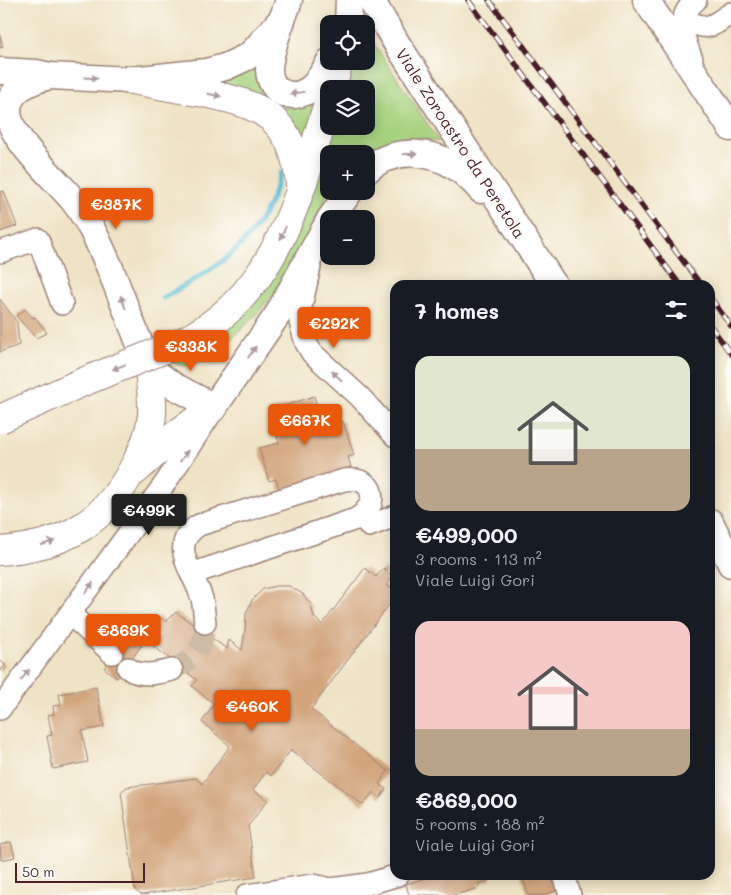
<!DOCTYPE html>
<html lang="en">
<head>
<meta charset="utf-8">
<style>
  :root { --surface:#171b24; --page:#242831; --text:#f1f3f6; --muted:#9ea1a6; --accent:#ea580c }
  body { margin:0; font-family:Mali,sans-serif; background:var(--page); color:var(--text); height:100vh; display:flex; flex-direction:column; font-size:19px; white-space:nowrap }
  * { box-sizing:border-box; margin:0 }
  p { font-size:16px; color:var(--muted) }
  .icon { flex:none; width:28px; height:28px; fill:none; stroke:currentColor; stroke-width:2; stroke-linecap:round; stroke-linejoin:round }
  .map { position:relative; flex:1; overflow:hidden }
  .panel { position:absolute; left:390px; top:280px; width:325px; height:600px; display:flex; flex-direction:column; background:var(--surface); border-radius:15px; box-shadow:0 2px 12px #0003 }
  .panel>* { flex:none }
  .buttons { position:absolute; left:320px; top:15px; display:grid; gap:10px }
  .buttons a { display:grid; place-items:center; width:55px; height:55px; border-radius:10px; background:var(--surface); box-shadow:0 2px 12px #0003; font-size:25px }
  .scale { position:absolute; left:15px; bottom:12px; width:130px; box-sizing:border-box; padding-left:5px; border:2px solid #4a1f2b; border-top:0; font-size:14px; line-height:18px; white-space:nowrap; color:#4a1f2b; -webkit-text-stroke:4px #fdfcf7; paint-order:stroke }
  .price { position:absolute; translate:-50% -42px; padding:0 11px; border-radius:5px; background:var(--accent); color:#fff; font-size:16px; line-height:32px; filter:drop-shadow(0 1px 2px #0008) }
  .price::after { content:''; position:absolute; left:50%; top:30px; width:15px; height:11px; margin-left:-8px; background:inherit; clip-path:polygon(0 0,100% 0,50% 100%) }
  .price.current { background:#222; color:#fff }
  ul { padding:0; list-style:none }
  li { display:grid; align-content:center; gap:10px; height:265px; padding:0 25px }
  li span { display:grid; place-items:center; height:155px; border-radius:15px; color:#555 }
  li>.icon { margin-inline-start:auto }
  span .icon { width:90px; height:90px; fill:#fffc; stroke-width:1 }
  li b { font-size:21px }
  h2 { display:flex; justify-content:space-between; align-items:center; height:60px; padding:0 25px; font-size:21px }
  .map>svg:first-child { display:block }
</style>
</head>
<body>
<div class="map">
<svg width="731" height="895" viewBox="0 0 731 895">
  <rect width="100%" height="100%" fill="#fdfcf7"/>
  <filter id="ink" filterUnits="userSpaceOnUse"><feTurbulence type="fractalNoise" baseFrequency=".02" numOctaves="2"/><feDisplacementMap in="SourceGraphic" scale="10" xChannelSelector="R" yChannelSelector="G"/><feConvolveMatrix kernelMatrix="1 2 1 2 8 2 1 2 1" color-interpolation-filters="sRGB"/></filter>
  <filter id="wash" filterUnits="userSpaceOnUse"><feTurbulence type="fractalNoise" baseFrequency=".0096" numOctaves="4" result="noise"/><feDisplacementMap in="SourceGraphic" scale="20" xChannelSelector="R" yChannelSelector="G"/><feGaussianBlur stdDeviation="1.12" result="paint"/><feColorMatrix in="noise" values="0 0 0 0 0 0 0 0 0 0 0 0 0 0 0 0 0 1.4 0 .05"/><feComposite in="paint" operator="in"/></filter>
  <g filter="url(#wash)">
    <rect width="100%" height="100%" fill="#efe3c5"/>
    <g fill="#a6d17d" stroke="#787854">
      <path d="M366 32 439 141 438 142 424 139H409L394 141 373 147 363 154H329C329 165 332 181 328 192 325 200 320 208 317 216 311 230 306 245 299 258 282 289 220 362 184 366 178 366 175 364 170 360L214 338 232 322 331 126H366V89H342L349 61H366Z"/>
      <path d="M257 65C253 85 270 108 292 108 300 108 307 104 314 101L306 152 220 83Z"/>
    </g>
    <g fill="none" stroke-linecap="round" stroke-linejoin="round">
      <path stroke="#57bed5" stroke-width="5" d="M163 298C223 263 260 244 281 173"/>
    </g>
    <g id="blocks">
      <g fill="#d2a57d">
        <polygon points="0,34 3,47 0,48"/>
        <polygon points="4,191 17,226 0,232 0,192"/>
        <polygon points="0,299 17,322 19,345 0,352"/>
        <polygon points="25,309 33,318 35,317 47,333 36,338 16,316"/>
        <polygon points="314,396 324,428 343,421 354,455 348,457 351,467 280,491 276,479 269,481 259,448 279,443 269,411"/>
        <polygon points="365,568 376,577 384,568 393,577 386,585 395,591 395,597 311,709 388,771 379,784 386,789 380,798 373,792 363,805 291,750 271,776 266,772 253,790 268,800 248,826 256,877 142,895 137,892 135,889 121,792 127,787 196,778 202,784 230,746 202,722 214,704 192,686 197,680 152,645 161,635 152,626 159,616 166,622 176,612 227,649 229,640 242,650 245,632 246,614 252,600 263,589 276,586 289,586 303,594 311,605 314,617 322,625"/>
        <polygon points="129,635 142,645 117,678 104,668"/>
        <polygon points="0,660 5,665 0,672"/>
        <polygon points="96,687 104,727 82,731 88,762 53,769 47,736 52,735 48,715 54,714 53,706 61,705 59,694"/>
        <polygon points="11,842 15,857 1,860 0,845"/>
        <polygon points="436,875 489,875 491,880 478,884 479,888 454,895 409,895 406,884"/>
        <polygon points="522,875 551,875 556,891 544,895 528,895"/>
      </g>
    </g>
  </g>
  <g filter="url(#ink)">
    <use href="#blocks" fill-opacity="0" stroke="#9c8178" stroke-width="1"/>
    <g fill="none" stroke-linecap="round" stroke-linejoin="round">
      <path stroke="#cebca6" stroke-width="21" stroke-dasharray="21 11" stroke-linecap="butt" d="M172 670C196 658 203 650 205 623"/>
      <g stroke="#9c8178" stroke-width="24">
        <g id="minor">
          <path d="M683 20C710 30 708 29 731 13"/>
          <path d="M692 59C683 37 675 18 696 0"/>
          <polyline points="0,252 38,239 62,304"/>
          <polyline points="310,267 301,307 300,322 306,343 312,353 360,397 395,436"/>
          <polyline points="369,526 395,516"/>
          <path d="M191 574 356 519 363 514 371 504C375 484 361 478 344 480L199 525C166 545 195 573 202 599 204 607 204 615 205 623"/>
          <polyline points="70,614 112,653"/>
          <path d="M128 668C140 678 158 673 172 670"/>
          <polyline points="0,709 166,482 212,412"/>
          <polyline points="564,875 570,895"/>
          <polyline points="247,895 313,885 331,889 368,884 398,875"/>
        </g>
      </g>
      <g stroke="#9c8178" stroke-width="29">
        <g id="major">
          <path d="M289 0C283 19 269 50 269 70 270 93 292 102 310 89 319 82 324 71 330 61"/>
          <polyline points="371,0 397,44 554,285"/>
          <polyline points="646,0 731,128"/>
          <polyline points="348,24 349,0"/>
          <polyline points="0,71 36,73 50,76 131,80 206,72 225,67 247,57 254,51 282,19"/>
          <path d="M50 76C34 80 9 88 8 109 6 136 56 179 73 200 89 220 99 243 109 266 120 293 130 320 141 347"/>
          <path d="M366 171C391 148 428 149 456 167 465 173 474 182 481 190"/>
          <polyline points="330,219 350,191"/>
          <polyline points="149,368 174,386 214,407 278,314 329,221"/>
          <polyline points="710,522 731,564"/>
        </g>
      </g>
      <g stroke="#9c8178" stroke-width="30">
        <g id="highway">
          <path d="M131 80C155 84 179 89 204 93 264 105 292 118 300 184"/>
          <polyline points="332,89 339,61"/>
          <path d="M180 343C278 296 299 194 329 100"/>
          <polyline points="135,471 178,433 214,407"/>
          <path d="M0 551C66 546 107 522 137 461 144 447 151 430 152 414 153 399 150 383 149 368"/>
        </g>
      </g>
      <use href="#minor" stroke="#fff" stroke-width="21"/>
      <use href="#major" stroke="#fff" stroke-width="26"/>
      <use href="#highway" stroke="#fff" stroke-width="28"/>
      <g stroke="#4a1f2b" stroke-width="5.5">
        <g id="rail">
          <polyline points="468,0 680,285"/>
          <polyline points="489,0 701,285"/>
          <polyline points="710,297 731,326"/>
          <polyline points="710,325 731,354"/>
        </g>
      </g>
      <use href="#rail" stroke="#fdfcf7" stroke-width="4" stroke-dasharray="11" stroke-linecap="butt"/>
      <g stroke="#9c8178" stroke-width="30" stroke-linecap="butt">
        <polyline id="highway-bridge" points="0,419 83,382 180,343"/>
      </g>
      <use href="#highway-bridge" stroke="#fff" stroke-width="28"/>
    </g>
    <defs><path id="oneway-solid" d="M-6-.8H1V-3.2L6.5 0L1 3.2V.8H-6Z" transform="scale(1.25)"/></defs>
    <g fill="#ae9aa0">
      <use href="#oneway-solid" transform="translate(91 78) rotate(3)"/>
      <use href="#oneway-solid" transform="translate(297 93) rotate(170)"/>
      <use href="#oneway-solid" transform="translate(214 95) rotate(11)"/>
      <use href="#oneway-solid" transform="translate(410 154)"/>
      <use href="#oneway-solid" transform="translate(283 233) rotate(114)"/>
      <use href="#oneway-solid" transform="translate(123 302) rotate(-111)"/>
      <use href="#oneway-solid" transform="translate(252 352) rotate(-56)"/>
      <use href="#oneway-solid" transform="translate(119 367) rotate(158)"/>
      <use href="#oneway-solid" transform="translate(337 376) rotate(-137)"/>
      <use href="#oneway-solid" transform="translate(184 456) rotate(-55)"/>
      <use href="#oneway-solid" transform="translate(48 543) rotate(-18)"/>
      <use href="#oneway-solid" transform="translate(89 588) rotate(-54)"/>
      <use href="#oneway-solid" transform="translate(25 675) rotate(-53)"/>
    </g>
  </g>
  <g text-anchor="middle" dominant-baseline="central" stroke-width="5" stroke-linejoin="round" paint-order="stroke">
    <g font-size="16" fill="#4a1f2b" stroke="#fdfcf7">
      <text transform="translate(461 143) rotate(57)">Viale Zoroastro da Peretola</text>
    </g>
  </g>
</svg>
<div class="buttons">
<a><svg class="icon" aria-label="locate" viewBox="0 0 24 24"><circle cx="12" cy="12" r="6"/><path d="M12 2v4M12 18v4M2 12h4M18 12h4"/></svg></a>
<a><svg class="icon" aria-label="layers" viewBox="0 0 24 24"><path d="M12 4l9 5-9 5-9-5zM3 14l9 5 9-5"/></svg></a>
<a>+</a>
<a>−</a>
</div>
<div class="scale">50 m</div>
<b class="price" style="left:116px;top:230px">€387K</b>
<b class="price" style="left:334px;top:349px">€292K</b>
<b class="price" style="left:191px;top:372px">€338K</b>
<b class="price" style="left:305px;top:446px">€667K</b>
<b class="price current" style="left:149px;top:536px">€499K</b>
<b class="price" style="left:123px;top:656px">€869K</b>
<b class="price" style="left:252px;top:732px">€460K</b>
<section class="panel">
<h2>7 homes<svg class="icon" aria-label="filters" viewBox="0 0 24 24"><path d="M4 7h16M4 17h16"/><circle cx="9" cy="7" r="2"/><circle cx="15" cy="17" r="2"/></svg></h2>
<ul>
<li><span style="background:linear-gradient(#dfe7d0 60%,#b9a48a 0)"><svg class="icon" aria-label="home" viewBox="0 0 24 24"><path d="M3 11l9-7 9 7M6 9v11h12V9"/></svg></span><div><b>€499,000</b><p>3 rooms · 113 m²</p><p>Viale Luigi Gori</p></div></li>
<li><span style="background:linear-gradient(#f6c9c9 70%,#b9a48a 0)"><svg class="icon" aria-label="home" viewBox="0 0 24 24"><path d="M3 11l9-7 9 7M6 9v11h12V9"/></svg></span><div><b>€869,000</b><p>5 rooms · 188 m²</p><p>Viale Luigi Gori</p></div></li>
</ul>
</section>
</div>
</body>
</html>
